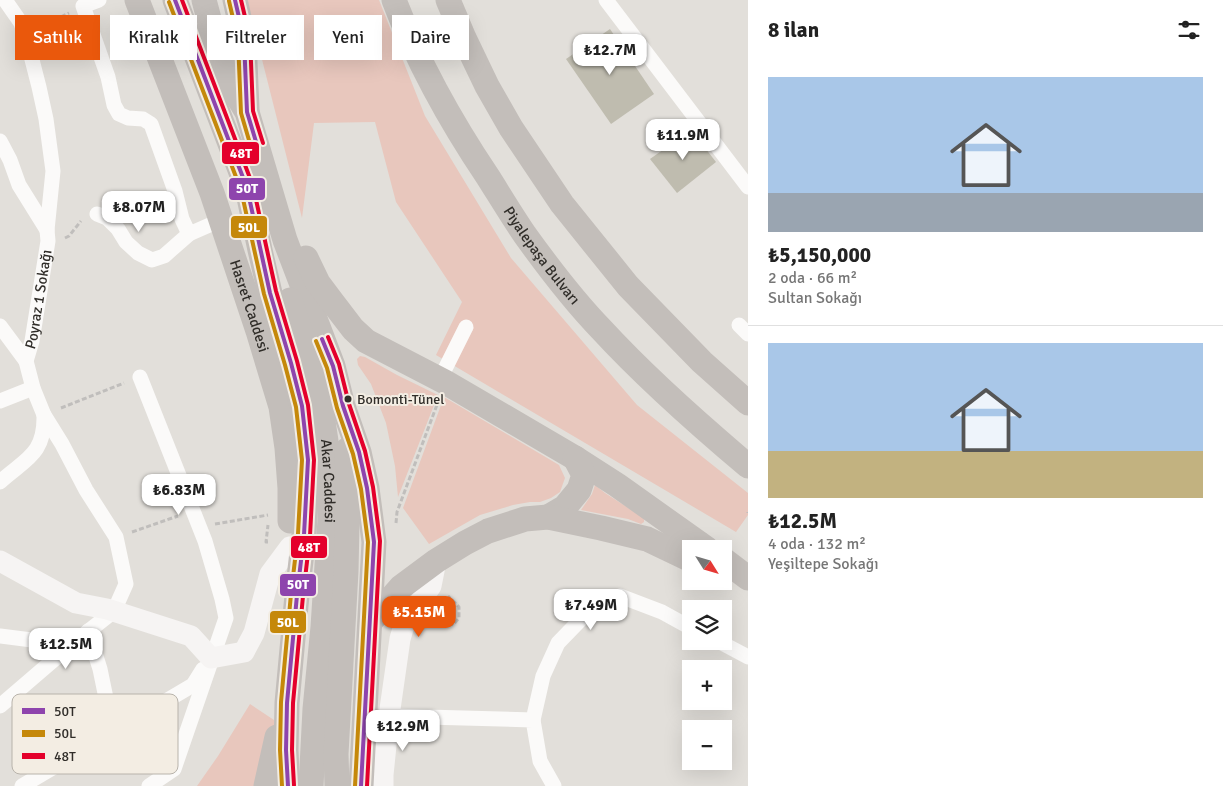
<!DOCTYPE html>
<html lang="tr">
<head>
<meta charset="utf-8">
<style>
  :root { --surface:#fff; --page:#f6f6f6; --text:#222; --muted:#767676; --line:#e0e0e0; --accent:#ea580c }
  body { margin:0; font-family:Signika,sans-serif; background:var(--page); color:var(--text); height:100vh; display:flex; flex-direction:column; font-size:19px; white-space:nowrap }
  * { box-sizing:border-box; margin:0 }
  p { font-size:16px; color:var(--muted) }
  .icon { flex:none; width:28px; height:28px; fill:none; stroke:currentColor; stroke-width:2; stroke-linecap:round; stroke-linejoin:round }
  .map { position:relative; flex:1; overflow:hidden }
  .sheet { display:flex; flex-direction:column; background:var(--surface); width:475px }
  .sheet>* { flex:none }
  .top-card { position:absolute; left:15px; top:15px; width:475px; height:45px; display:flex; gap:10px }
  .needle { width:32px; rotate:127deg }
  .fabs { position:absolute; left:682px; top:540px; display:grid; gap:10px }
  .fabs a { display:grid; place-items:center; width:50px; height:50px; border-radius:0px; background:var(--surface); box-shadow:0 5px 20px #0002; font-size:25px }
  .price { position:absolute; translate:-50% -42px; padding:0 11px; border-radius:10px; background:#fff; color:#222; font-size:16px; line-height:32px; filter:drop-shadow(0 1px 2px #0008) }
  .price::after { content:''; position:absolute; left:50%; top:30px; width:15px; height:11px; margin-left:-8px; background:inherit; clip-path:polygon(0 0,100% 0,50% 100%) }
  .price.active { background:var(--accent); color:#fff }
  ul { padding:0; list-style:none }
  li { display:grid; align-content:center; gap:10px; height:265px; padding:0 20px }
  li+li { border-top:1px solid var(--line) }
  li span { display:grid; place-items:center; height:155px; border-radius:0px; color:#555 }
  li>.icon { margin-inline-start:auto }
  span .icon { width:90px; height:90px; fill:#fffc; stroke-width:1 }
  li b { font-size:21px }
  h2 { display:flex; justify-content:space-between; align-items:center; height:60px; padding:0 20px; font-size:21px }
  .pill { padding:0 18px; border-radius:0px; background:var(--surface); box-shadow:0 5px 20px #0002; font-size:18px; line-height:45px }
  .pill.active { background:var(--accent); color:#fff }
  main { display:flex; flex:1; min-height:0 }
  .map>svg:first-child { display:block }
</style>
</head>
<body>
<main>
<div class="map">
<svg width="748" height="786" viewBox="0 0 748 786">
  <rect width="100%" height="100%" fill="#e2dfda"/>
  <g fill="#e8c7bd">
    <polygon points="247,0 379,0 425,116 511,258 637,405 748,493 748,515 736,532 436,355 462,302 396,202 375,122 314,123 302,218"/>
    <polygon points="360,356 365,357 397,375 438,395 398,497 395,466 386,423 371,384 358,365 357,359"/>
    <polygon points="444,397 559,465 565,478 560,492 551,498 540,502 530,502 513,505 480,515 429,544 403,508"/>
    <polygon points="595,485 605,493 644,518 644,522 641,524 628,519 581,510 592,494"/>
    <polygon points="250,704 274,720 274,745 266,786 197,786 218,756"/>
  </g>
  <g fill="#bfbcaf">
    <polygon points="610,29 654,94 611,124 566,59"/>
    <polygon points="691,130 716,162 677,193 650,159"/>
  </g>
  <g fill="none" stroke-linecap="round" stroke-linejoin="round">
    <g stroke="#c0bebc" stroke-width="3" stroke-dasharray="5 2.5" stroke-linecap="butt">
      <polyline points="41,27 69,13"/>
      <polyline points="65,238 69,236 81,221"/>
      <polyline points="61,408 124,383"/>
      <polyline points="748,512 748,513"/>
      <polyline points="396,523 397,512 438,402"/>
      <polyline points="215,524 268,515"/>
      <polyline points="132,532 178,516"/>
      <polyline points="268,542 266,542 268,525"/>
      <polyline points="437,613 453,625 459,618 459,607 448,596"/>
    </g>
    <g stroke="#fbfaf9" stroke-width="15">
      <polyline points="99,0 83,6 108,77 114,105 119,114 128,118 143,119 151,124 175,191 182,219 189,234 221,220"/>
      <polyline points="606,0 748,187"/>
      <polyline points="0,141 10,160 19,185 47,230"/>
      <polyline points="97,214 107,218 118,229 126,242 138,253 152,260 164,256 189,234"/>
      <polyline points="739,325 748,334"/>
      <polyline points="0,326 26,361"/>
      <polyline points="140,377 205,541 222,599 226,618 174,769 149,786"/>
      <polyline points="440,379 466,327"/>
      <polyline points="0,401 33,388"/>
      <path d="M0 482C25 459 45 455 44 415"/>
      <polyline points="88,631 100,669 113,732"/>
      <polyline points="0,636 71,645"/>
      <polyline points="718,641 748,657"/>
      <path id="s1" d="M0 706 71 645 114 611 126 584 116 537 86 490 62 444 44 415 33 388 26 361 32 341 48 241 47 230 53 171 46 119 39 87 29 48 21 23 5 0"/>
      <polyline points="389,716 533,720 540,761 554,786"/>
      <polyline points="533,720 543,676 558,643 588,612 620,596 662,612 691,628"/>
      <polyline points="22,786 193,685 203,669"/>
    </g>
    <g stroke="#f6f4f3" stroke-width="21">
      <polyline points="0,561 76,603 107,609 191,636 211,658 244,652 254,633 270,574 290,547"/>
      <polyline points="383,786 383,775 389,716 400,639 404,625 431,586 436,561"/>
    </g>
    <g stroke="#c3beba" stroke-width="25">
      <path id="s2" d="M137 0 212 193 258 331 281 407 287 448 290 488V521"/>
      <polyline points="175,0 247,188 260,250 270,293 291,363 302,406 308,460 304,535 297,595 287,703 286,750 287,775 288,786"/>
      <polyline points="204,0 223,72 247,112 285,240 333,366 343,406 359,452 367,488 374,542 361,786"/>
      <polyline points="235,0 244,39 247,109"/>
      <path id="s3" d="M394 0C418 63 451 122 488 177 500 196 512 216 525 235 548 267 573 300 601 329 646 378 697 423 748 466"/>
      <polyline points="448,0 464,38 487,86 511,128 562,204 628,286 702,362 748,403"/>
      <polyline points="306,258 318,283 330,299 353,329 366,341 445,382 575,458 617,485 707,549"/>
      <path id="s4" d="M290 300 313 369 321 408 326 441 329 478 330 519 323 627 315 709 311 786"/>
      <polyline points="548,517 565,507 579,490 584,475 575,458"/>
      <polyline points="724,560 748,578"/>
      <polyline points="371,621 401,587 436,561 465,543 488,531 525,519 548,517 601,528 647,539 691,560"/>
      <polyline points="266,786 277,737"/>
      <polyline points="337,786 336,754 346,571 348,478 347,450"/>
    </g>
    <g stroke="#f3ede3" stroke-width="8">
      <g id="bus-1">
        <polyline points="175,0 247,188 270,293 291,363 302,406 308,460 304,535 297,595 287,703 286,750 288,786"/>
        <polyline points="235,0 244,39 247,112 257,145"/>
        <polyline points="322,339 333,366 343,406 359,452 367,488 374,542 361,786"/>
      </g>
    </g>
    <g stroke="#f3ede3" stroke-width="8">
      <g id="bus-2">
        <polyline points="229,1 238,40 241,113 251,147"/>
        <polyline points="169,2 241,190 264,294 285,365 296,407 302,460 298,534 291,594 281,702 280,750 282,786"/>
        <polyline points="316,341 327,368 337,408 353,454 361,489 368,542 355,786"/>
      </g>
    </g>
    <g stroke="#f3ede3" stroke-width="8">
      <g id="bus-3">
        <polyline points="182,0 253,186 276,291 297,361 308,405 314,460 310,536 303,596 293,703 292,750 294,785"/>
        <polyline points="241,0 250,38 253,111 263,143"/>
        <polyline points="328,337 339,364 349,404 365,451 373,487 380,541 367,786"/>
      </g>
    </g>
    <use href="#bus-1" stroke="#8e44ad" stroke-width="4"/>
    <use href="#bus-2" stroke="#c5880a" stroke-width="4"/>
    <use href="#bus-3" stroke="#e4002b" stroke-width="4"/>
  </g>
  <circle fill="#302d29" stroke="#f3ede3" stroke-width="2" cx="348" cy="399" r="4.5"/>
  <g text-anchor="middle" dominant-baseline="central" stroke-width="4" stroke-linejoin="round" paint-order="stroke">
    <g font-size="14" fill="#302d29" stroke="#f3ede3" text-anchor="start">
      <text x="357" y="399">Bomonti-Tünel</text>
    </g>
    <g font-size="15" fill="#302d29" stroke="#f3ede3">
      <text stroke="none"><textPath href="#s3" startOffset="296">Piyalepaşa Bulvarı</textPath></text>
      <text stroke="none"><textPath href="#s1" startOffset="488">Poyraz 1 Sokağı</textPath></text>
      <text stroke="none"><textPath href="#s2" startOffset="326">Hasret Caddesi</textPath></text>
      <text stroke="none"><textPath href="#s4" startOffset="186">Akar Caddesi</textPath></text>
    </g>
  </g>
  <rect x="12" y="694" width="166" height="80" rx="8" fill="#f3ede3" stroke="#b8b3ab" stroke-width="1"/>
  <rect x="22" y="708" width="23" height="6" fill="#8e44ad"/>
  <rect x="22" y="730" width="23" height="7" fill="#c5880a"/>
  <rect x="22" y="753" width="23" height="6" fill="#e4002b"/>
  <g font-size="14" fill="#302d29">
    <text x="54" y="716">50T</text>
    <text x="54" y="738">50L</text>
    <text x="54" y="761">48T</text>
  </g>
  <g stroke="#f3ede3" stroke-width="2">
    <rect x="221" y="141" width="39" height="24" rx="5" fill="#e4002b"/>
    <rect x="228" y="177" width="38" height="24" rx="5" fill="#8e44ad"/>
    <rect x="230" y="215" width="38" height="24" rx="5" fill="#c5880a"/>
    <rect x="290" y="535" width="38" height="24" rx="5" fill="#e4002b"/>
    <rect x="279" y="573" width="38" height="24" rx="5" fill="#8e44ad"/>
    <rect x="269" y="610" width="38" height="24" rx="5" fill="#c5880a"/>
  </g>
  <g font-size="14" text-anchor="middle" font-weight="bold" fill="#fff">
    <text x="241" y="158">48T</text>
    <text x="247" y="193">50T</text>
    <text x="249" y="232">50L</text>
    <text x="309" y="552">48T</text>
    <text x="298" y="589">50T</text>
    <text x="288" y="627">50L</text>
  </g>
</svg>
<div class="fabs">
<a><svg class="needle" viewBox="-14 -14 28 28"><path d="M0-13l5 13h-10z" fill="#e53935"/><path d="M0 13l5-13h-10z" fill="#767676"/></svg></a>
<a><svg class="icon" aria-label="layers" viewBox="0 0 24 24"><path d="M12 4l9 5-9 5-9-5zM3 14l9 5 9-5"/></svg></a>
<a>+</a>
<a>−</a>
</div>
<b class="price" style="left:610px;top:76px">₺12.7M</b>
<b class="price" style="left:683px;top:161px">₺11.9M</b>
<b class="price" style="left:139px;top:233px">₺8.07M</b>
<b class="price" style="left:179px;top:516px">₺6.83M</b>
<b class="price" style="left:591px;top:631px">₺7.49M</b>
<b class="price active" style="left:419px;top:638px">₺5.15M</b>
<b class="price" style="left:66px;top:670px">₺12.5M</b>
<b class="price" style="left:403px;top:752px">₺12.9M</b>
<div class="top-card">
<a class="pill active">Satılık</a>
<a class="pill">Kiralık</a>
<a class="pill">Filtreler</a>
<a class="pill">Yeni</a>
<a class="pill">Daire</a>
</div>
</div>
<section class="sheet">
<h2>8 ilan<svg class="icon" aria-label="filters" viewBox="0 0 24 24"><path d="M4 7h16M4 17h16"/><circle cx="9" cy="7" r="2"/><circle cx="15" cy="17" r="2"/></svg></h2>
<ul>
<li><span style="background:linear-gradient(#a9c7e8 75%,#9aa5b1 0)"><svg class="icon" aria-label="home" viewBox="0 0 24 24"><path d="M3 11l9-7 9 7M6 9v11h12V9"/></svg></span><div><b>₺5,150,000</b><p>2 oda · 66 m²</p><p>Sultan Sokağı</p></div></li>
<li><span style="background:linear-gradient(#a9c7e8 70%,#c2b280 0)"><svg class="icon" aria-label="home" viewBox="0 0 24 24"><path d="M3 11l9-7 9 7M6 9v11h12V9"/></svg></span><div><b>₺12.5M</b><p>4 oda · 132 m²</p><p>Yeşiltepe Sokağı</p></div></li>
</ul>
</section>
</main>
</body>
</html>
